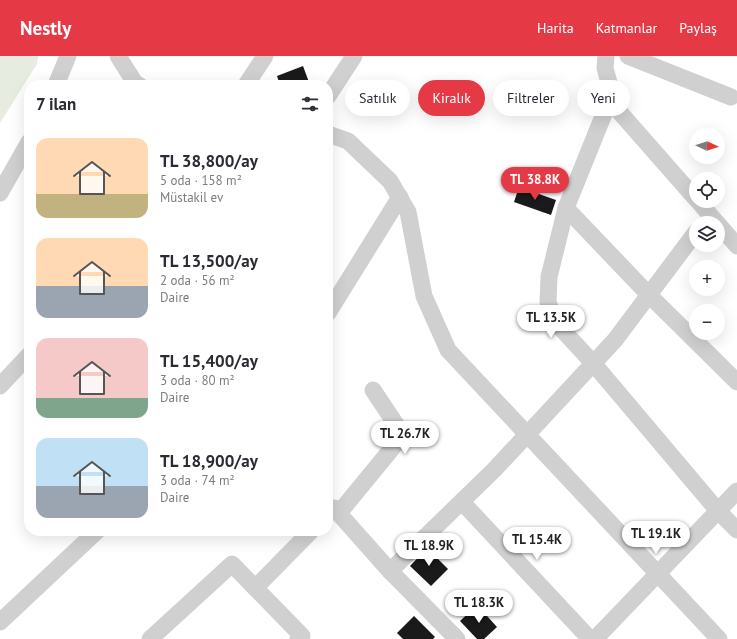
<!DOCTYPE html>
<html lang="tr">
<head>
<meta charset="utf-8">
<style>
  :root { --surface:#fff; --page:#f2f2f3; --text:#2b2b33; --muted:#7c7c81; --accent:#e63946 }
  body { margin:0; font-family:"PT Sans",sans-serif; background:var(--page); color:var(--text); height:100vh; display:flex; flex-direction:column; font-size:15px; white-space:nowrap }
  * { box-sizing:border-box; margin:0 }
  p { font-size:13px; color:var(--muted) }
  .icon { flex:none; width:22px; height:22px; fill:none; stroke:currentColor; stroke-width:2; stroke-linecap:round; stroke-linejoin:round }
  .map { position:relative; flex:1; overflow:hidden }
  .panel { position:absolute; left:24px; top:24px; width:309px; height:456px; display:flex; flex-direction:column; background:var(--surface); border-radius:16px; box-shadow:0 4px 16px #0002 }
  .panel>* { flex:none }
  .banner { position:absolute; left:345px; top:24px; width:332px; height:36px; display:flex; gap:8px }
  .needle { width:26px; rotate:94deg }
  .controls { position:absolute; left:689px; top:72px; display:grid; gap:8px }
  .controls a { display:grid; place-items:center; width:36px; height:36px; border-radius:50%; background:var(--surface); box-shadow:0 4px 16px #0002; font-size:20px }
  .price { position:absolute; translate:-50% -34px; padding:0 9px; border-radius:14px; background:#fff; color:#222; font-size:13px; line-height:26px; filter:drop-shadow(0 1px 2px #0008) }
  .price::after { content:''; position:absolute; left:50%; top:24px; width:12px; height:9px; margin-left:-6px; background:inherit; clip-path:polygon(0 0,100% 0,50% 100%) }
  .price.active { background:var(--accent); color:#fff }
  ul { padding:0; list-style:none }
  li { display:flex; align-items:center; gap:12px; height:100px; padding:0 12px }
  li span { display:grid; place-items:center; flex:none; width:112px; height:80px; border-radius:12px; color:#555 }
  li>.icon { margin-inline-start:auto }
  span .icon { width:48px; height:48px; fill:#fffc; stroke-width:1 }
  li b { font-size:17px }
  h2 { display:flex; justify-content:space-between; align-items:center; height:48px; padding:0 12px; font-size:17px }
  .chip { padding:0 14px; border-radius:18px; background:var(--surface); box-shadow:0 4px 16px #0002; font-size:14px; line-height:36px }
  .chip.active { background:var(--accent); color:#fff }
  header { display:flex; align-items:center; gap:24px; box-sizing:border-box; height:56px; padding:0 20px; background:var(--accent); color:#fff }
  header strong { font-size:19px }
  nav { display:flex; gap:22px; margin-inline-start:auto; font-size:14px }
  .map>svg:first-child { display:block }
</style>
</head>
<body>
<header>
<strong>Nestly</strong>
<nav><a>Harita</a><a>Katmanlar</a><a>Paylaş</a></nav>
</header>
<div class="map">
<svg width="737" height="583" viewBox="0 0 737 583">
  <rect width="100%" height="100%" fill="#fff"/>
  <polygon fill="#e6ecdf" points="0,0 38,0 37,8 0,67"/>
  <g fill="#1a1a1a">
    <polygon points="303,10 310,29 280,29 277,20"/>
    <polygon points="519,131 556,144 551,159 514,146"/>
    <polygon points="427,492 448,513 431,530 410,510"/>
    <polygon points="477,549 497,571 484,583 477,583 460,565"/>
    <polygon points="414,560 435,581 433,583 403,583 397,577"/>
  </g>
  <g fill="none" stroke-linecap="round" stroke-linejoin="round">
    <g stroke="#d0d0d0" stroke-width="17">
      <polyline points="118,0 135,27 139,29"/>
      <polyline points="606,0 605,12 616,52 696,143"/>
      <polyline points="628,0 731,41"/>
      <polyline points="56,29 68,0"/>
      <polyline points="246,29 265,0"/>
      <polyline points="612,38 566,152 549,221 548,246 556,267 593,307 718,455 737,474"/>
      <polyline points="328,40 354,0"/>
      <polyline points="328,78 348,85 390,125 408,156 424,240 448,294 719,583"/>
      <polyline points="0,137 29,86"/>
      <polyline points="698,145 717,167"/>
      <polyline points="566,152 649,239 737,326"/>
      <polyline points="718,168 737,190"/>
      <polyline points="328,257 400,141"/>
      <polyline points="0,330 29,299"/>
      <polyline points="462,446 590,583"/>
      <polyline points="339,457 403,379 373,334"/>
      <polyline points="328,458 334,452 390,515 457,583"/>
      <polyline points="390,515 494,414 615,284 696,176"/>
      <polyline points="255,532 311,475"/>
      <polyline points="0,566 97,475"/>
      <polyline points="150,583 232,508 302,580 298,583"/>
      <polyline points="595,583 737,435"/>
    </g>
  </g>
</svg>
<div class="controls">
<a><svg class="needle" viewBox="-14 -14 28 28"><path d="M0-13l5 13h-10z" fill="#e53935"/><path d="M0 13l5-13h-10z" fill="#7c7c81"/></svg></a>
<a><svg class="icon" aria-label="locate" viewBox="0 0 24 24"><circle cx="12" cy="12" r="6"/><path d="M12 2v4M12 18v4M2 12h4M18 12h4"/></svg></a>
<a><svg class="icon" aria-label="layers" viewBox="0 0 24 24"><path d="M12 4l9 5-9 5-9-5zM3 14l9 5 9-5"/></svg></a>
<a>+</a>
<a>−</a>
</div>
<b class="price active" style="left:535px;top:145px">TL 38.8K</b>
<b class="price" style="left:551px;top:283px">TL 13.5K</b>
<b class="price" style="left:405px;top:399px">TL 26.7K</b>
<b class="price" style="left:656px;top:499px">TL 19.1K</b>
<b class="price" style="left:537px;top:505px">TL 15.4K</b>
<b class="price" style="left:429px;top:511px">TL 18.9K</b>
<b class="price" style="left:479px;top:568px">TL 18.3K</b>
<div class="banner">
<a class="chip">Satılık</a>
<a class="chip active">Kiralık</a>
<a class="chip">Filtreler</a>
<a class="chip">Yeni</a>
</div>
<section class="panel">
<h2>7 ilan<svg class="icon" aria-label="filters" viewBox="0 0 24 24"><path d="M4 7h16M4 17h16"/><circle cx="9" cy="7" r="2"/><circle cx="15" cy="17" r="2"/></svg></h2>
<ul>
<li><span style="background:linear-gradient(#ffd9b3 70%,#c2b280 0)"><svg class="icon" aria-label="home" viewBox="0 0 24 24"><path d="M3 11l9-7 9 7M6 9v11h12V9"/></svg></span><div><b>TL 38,800/ay</b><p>5 oda · 158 m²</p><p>Müstakil ev</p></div></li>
<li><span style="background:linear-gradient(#ffd9b3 60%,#9aa5b1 0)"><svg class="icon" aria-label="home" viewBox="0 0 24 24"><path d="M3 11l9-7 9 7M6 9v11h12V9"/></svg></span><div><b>TL 13,500/ay</b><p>2 oda · 56 m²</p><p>Daire</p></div></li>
<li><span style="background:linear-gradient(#f6c9c9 75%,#7fa58c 0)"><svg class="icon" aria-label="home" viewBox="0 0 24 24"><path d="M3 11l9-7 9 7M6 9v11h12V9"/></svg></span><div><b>TL 15,400/ay</b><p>3 oda · 80 m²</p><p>Daire</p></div></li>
<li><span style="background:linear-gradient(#bfe0f5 60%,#9aa5b1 0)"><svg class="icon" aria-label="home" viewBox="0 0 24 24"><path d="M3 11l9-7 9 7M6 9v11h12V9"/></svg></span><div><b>TL 18,900/ay</b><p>3 oda · 74 m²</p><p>Daire</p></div></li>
</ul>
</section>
</div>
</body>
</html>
